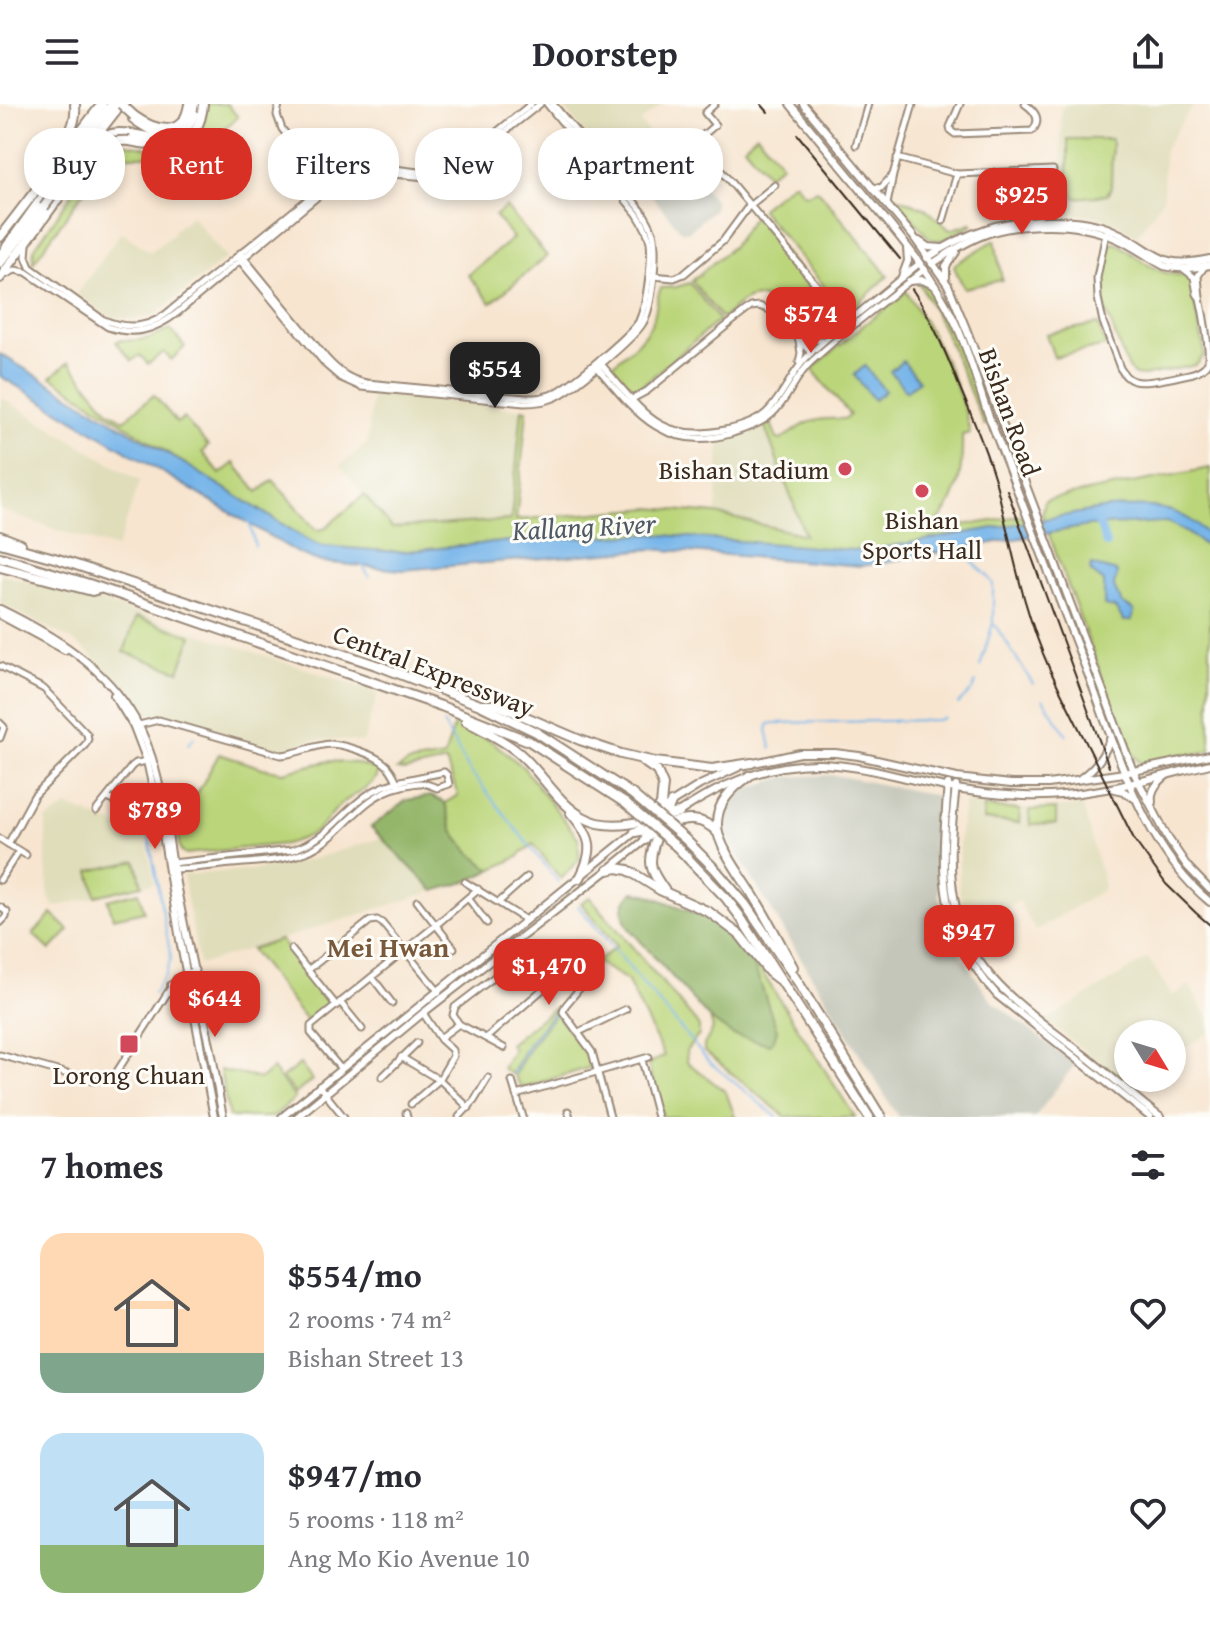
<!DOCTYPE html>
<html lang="en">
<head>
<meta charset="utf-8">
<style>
  :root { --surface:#fff; --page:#f2f2f3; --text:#2b2b33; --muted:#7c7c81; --accent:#d93025 }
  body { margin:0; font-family:"Gentium Book Plus",serif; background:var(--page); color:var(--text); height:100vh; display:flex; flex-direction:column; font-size:30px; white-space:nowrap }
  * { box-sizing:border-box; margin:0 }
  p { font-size:26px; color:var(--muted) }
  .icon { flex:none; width:44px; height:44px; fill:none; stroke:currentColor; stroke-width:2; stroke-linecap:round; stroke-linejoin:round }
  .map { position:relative; height:1013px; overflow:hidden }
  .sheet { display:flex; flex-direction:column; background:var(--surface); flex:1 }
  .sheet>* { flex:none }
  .top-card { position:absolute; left:24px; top:24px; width:800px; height:72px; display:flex; gap:16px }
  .needle { width:52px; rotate:128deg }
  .controls { position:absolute; left:1114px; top:916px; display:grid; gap:16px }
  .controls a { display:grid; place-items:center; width:72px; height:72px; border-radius:50%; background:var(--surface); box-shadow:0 4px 12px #0003; font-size:40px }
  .price { position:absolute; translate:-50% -68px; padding:0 18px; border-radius:16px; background:var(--accent); color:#fff; font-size:26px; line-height:52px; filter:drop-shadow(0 2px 4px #0008) }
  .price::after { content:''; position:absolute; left:50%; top:48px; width:24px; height:18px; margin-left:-12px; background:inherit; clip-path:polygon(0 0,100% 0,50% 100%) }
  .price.on { background:#222; color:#fff }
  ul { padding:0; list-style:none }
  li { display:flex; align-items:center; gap:24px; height:200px; padding:0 40px }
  li span { display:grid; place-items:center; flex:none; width:224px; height:160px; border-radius:24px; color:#555 }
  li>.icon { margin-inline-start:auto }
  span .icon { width:96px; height:96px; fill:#fffc; stroke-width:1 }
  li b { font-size:34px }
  h2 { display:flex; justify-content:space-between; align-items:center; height:96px; padding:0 40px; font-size:34px }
  .tag { padding:0 28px; border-radius:32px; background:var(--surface); box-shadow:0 4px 12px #0003; font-size:28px; line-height:72px }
  .tag.on { background:var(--accent); color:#fff }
  header { display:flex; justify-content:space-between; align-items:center; height:104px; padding:0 40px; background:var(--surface); font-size:36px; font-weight:800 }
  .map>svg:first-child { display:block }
</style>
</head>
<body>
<header><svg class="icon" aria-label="menu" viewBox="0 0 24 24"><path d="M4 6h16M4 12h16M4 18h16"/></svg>Doorstep<svg class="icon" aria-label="share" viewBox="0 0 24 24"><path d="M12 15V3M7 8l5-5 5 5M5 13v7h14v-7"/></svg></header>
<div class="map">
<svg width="1210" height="1013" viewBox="0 0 1210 1013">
  <rect width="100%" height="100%" fill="#fdfcf7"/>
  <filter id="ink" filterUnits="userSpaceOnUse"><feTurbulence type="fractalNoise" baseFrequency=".0125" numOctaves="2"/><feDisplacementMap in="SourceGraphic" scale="16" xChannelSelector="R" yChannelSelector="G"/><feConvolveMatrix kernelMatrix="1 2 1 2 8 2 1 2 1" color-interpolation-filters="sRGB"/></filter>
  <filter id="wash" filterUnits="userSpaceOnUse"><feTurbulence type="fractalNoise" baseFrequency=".006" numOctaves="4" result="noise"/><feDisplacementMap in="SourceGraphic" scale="32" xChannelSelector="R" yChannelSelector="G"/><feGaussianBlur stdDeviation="1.8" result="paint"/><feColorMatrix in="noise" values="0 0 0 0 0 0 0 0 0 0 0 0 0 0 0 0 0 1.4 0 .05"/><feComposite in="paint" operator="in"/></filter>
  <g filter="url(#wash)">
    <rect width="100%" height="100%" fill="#f7e5d0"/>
    <g fill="#e0ddbb">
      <polygon points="561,0 662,0 640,18 670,54 632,86"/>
      <polygon points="1066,0 1194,0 1164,45 1163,94 1137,132 1115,119 1103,115 1088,111 1061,110 1061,5"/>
      <polygon points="192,112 226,154 156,210 133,216 116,214 105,210 77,190 121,128 150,148 175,129 173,127"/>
      <polygon points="372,290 522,305 511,416 391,424 340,362 367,339"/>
      <polygon points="0,293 140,377 117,444 54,425 0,406"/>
      <polygon points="765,323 806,431 716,410 720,338 740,334"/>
      <polygon points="0,470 81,491 378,589 363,638 342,636 312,636 289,644 269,643 166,609 144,610 122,579 83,544 70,535 0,499"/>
      <polygon points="964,699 1027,705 1083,702 1104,782 1101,787 1036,827 1021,802 1021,796 967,829 963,817 965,811 959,786 959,739"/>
      <polygon points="67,702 145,732 154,779 54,803 49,794 46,759 46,716"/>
      <polygon points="381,734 434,787 199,861 183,771 280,763 309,756"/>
      <polygon points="1148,854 1172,892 1189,881 1210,916 1210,928 1172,953 1172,930 1128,930 1128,974 1140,974 1129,981 1046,917"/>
    </g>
    <g fill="#c4c6b9">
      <polygon points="680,68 692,69 715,97 714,105 688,128 681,127 652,92"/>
      <polygon points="835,671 939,692 937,749 939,793 954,841 992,897 1075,960 1035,1013 898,1013 722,725 728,703 744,686 784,673"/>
    </g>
    <g fill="#bbd57a" stroke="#7b804c" stroke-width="2">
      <polygon points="206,0 227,0 238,13 187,55 153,56 153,52 109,52 33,159 34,145 81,77 99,44 122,39 160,46 177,43 204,15"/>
      <polygon points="757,30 782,60 768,71 744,42"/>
      <polygon points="1068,35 1112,35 1111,83 1107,91 1075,94 1068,79"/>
      <polygon points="792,79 795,79 803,89 807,90 817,86 820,88 888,172 847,210 761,106 761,104"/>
      <polygon points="894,92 925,104 950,126 971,119 973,121 943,136 934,136 927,132 913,115 893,95"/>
      <polygon points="506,103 547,152 491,199 468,171 513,134 495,112"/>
      <path d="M754 112 840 216C834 221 827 230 819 231 792 235 781 183 748 195 738 199 730 208 722 215L692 177 733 142Z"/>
      <polygon points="995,136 1002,176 964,184 954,163 955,160"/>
      <path d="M1112 139 1118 140C1133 149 1147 163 1163 168 1172 171 1181 170 1189 173L1204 244V252L1196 261 1143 272 1135 271 1128 265 1105 204 1103 187 1104 168 1108 143Z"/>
      <path d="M690 179 719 216 639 284 630 282 612 261C627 248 645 235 653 216 657 205 656 193 661 184L676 183Z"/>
      <polygon points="919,179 925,180 947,212 989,320 984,321 945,228"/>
      <path d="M905 186C933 230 960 278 970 329L962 331C963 366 959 399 932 423 963 422 993 418 1022 411L1025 419 864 447 752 439 574 434 511 437 399 448 321 442 308 436 190 363 51 273 69 258 109 307 124 316 154 291 177 319 184 314 208 342 202 348 220 370 234 359 258 388 273 376 316 426 324 425 364 391 392 424 511 416 522 305 527 306 516 416 651 404 716 410 805 431 765 323 771 319 777 335 781 336C805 318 814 313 844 315L850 311 812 265 866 219 900 194Z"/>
      <polygon points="1098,220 1106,242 1054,253 1046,230"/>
      <path d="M170 225 185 243 171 256 164 248 148 260 140 251 132 257 116 238 119 236C138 238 153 235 170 225Z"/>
      <polygon points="1210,364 1210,647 1141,660 1132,649 1103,576 1042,412 1045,396"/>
      <polygon points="136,513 192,532 179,567 124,548"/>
      <polygon points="455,619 493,638 523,663 579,735 579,756 561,775 533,740 518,753 491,766 473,751 459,736 452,725 445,699 458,691 446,658 404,667 397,666 409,659 444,653"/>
      <path d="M219 650 263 664 283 668 329 657 355 659 378 666C376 683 353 690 341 700 331 709 326 720 315 728 305 734 296 737 285 740L185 750 180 746 177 726Z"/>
      <polygon points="984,703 1020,706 1019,719 983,716"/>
      <polygon points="1056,705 1056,720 1030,721 1029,706"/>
      <polygon points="136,757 142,781 96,792 90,767"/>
      <polygon points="139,788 144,807 113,814 108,796"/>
      <path d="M633 788 649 791 749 848 855 1013H786L704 947V941L713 925 710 915 628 823C621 809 621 799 633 788Z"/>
      <polygon points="590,793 696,918 699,923 699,931 686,947 687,958 726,988 735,1013 663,1013 648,960 664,952 627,876 596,858 617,842 581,799"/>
      <polygon points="52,810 69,826 50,846 33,830"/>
      <polygon points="280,836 329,898 329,901 307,918 251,845"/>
      <polygon points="554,904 555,906 527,941 511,970 502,964 513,945 509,940"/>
      <polygon points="556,909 588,950 591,963 522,984 514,972 529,944"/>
      <polygon points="300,960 312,976 295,990 282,974"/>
      <polygon points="272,965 295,994 273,1013 229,1013 220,966 261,975"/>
    </g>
    <g fill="#94b66a" stroke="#687044" stroke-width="2">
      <path d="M431 692 445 699C447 708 449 718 453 726 461 742 477 755 491 766L469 777 434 787 371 723 407 696Z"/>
      <path d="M633 788 649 791 700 811 723 824 749 848 777 926 774 936 769 940 733 931 710 915 628 823C621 809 621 799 633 788Z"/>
    </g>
    <g fill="#75b4e9" stroke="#586f84" stroke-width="2">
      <path d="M0 250 190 363 308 436 321 442 399 448 511 437 651 430 864 447 1107 404C1149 401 1179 399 1210 433V446C1197 435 1183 424 1166 418L1088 422 862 462 652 445 402 466 321 458 300 450 0 272Z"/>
      <polygon points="903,257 919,277 906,287 890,267"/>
      <polygon points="865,262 885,287 874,296 854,271"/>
      <path d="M1092 461 1117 468C1118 474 1115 476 1114 481 1114 488 1121 493 1121 499L1134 506 1133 513 1131 517H1124L1115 504 1104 502V478L1091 468 1090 463Z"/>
    </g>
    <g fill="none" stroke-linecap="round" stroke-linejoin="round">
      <g stroke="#75b4e9" stroke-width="2">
        <polyline points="249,416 255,442"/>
        <polyline points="958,445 987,471 993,480 993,519 980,563"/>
        <polyline points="362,460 369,473"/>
        <polyline points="995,521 1033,580"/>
        <polyline points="973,585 976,578"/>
        <polyline points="1043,595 1067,631"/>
        <polyline points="958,600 971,587"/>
        <polyline points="443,619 470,667 558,778"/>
        <polyline points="188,641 194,633"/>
        <polyline points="771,644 767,625 769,620 774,619 938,616 944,614"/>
        <polyline points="147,694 144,703 146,717 171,854 166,870 153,890"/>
        <polyline points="578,802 708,957 777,1013"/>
        <polyline points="513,970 528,942 555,908"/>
      </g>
      <polyline stroke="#75b4e9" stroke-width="8" points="1094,416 1100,422 1106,440"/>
    </g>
  </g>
  <g filter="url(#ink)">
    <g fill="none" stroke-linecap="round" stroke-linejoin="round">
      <g stroke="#987" stroke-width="9">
        <g id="minor">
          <polyline points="279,0 277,11 282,25 328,82"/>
          <path d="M960 0 950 23 951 27 955 30 1032 27C1042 16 1035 7 1025 0"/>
          <polyline points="697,38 849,220"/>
          <polyline points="856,41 868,0"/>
          <polyline points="897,54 957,70 1053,66"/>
          <polyline points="994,68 996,102"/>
          <polyline points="872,83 881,84 892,72"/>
          <polyline points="631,94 715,21 705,9 715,0"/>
          <polyline points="1035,98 1036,67"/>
          <polyline points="887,100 893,71 913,0"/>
          <polyline points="943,117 957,70"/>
          <path d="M1106 129 1097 174 1098 194 1103 218 1120 264C1124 270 1127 275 1134 277 1145 281 1180 272 1193 269 1199 267 1205 264 1208 258 1210 245 1203 208 1200 194L1197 190 1194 173 1185 166"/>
          <path d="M27 141 26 153 30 163 102 215C124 225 146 225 166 210L345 65C379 54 422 79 454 63L531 0"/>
          <path d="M240 149 327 255C339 268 350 276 367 279L525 294C535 294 545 294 555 289 569 283 633 229 639 217 647 200 652 156 650 138 648 127 643 119 637 110L547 0"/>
          <path d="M237 153 326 261 341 274 361 283 524 299C535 299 545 298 554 294 570 288 635 234 643 219 653 203 658 147 653 129 651 121 646 114 642 107L553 0"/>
          <path d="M5 171 15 166 26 168 108 223C134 232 155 226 177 209L340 74 352 68 360 67 437 74 450 71 540 0"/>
          <polyline points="653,172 674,174 684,170 723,137 748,103 775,81"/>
          <polyline points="1200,194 1198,172 1204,163"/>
          <polyline points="798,232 812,236 823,236"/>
          <polyline points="799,258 801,249 799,237"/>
          <path d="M601 260C641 305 657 340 725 326 741 323 758 318 769 306 784 290 792 268 808 252 819 240 832 231 845 220 870 200 895 179 920 159"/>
          <path d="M597 263C636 310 667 350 733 329 747 324 761 320 772 310 789 295 795 272 812 257 847 224 887 195 925 165"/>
          <polyline points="632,295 647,287 725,223 751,203 759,202 775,208 811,249"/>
          <polyline points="0,562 44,585 87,630 88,635 85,641 34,692 8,740"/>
          <polyline points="0,619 4,623 0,634"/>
          <path d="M135 622 159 616 281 651C297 650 314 641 330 640 343 640 375 651 384 659 390 663 395 673 398 680"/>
          <polyline points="107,694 134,705"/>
          <polyline points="96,707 132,662 136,659 148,657"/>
          <polyline points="0,735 26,751"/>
          <path d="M170 765C191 765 212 762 232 760 257 758 283 757 306 748 344 733 357 692 402 682 419 678 421 677 437 684L449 680 447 671 444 668C418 674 389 676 367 691 337 712 330 734 292 746L172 759"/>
          <polyline points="0,776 19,747"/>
          <polyline points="465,778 526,816"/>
          <polyline points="468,794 487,819"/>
          <polyline points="417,797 454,844"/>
          <polyline points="499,798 527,773"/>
          <polyline points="0,803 7,808 6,813 0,819"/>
          <polyline points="291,845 336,901"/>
          <polyline points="308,866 370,817 377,816 382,819 439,888"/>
          <polyline points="372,873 392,899"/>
          <polyline points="589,873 565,902 563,908 592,948 610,1013"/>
          <polyline points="340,898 362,925"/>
          <polyline points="579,928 626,905"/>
          <polyline points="440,934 459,920"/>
          <polyline points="486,934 564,867"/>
          <polyline points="504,944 459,920 453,911 455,903 527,848 538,850 575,874"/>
          <polyline points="0,951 93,977 106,975 116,969 177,874 195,866"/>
          <polyline points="401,953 441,977 469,1004"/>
          <polyline points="642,956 657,1013"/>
          <polyline points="341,965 311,929 311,922 436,821 478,785"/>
          <polyline points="382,973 417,939"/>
          <polyline points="512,977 523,1013"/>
          <polyline points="319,982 344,1013"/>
          <polyline points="516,991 649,953"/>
          <polyline points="411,1000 439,976 453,952 452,946 441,936 423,909"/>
          <polyline points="568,1007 570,1013"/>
          <polyline points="406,1009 407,1013"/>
          <polyline points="459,1013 474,997 488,974"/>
        </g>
      </g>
      <g stroke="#987" stroke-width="10">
        <g id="major">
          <path d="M790 0C817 33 844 65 871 98 902 135 933 172 954 216 970 248 978 285 991 318 1024 405 1058 491 1091 578 1119 653 1145 745 1210 798"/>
          <polyline points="803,0 913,132 948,181 967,227 1038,413 1133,667 1168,734 1187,762 1210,786"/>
          <polyline points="192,13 195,0"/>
          <path d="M132 15C148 27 163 36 182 24"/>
          <polyline points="919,137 928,143 942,144"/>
          <path d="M927 154C969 127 1003 115 1054 116 1075 116 1095 118 1114 127 1158 146 1155 167 1210 155"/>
          <path d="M932 160C973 132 997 121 1048 121 1072 121 1093 124 1115 134 1132 141 1148 153 1164 162 1180 166 1194 164 1210 161"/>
          <polyline points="902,173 908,157 907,144"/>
          <polyline points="946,173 946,162 956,148"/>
          <polyline points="909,177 923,176 935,182"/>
          <path d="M0 505C53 531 105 562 135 615 161 658 166 724 175 774 185 830 198 885 210 941 215 965 218 989 223 1013"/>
          <polyline points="0,511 65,546"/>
          <polyline points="114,591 134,623 147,657 163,730 180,836 214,1013"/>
          <polyline points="749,660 800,649 835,649 859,652 957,674 1011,680 1048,680 1124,669 1210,651"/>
          <path d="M1081 674C1097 662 1104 651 1111 633"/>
          <path d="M948 680C941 766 935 822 997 891L1150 1013"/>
          <path d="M956 682C951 726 946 771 959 815 976 877 1036 913 1084 951 1110 971 1134 993 1160 1013"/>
          <polyline points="1111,684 1123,687 1134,694"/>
          <path d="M1152 698C1150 686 1158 678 1167 671"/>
          <path d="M678 709C719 681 769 659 820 660 863 661 904 675 945 683 971 688 999 691 1024 692 1087 695 1150 674 1210 660"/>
          <polyline points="171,881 181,879 189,885"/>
          <polyline points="282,1013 671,699 700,681 739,663"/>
          <polyline points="297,1013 423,909 608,766 660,724"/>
        </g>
      </g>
      <g stroke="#987" stroke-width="12">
        <g id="highway">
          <path d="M134 12C155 27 184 35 189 0"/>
          <path d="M130 37C166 44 199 47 203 0"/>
          <path d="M95 39C102 34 109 29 118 29 148 28 179 52 194 10"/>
          <path d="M59 46C69 31 77 18 75 0"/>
          <polyline points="0,133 102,0"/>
          <polyline points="0,152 89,28 112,0"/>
          <polyline points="0,159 44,103"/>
          <polyline points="0,174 71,77 100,27 121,0"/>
          <polyline points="0,432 21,440"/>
          <polyline points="0,439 58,455 379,562 480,601 536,628 632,690"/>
          <polyline points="0,453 89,480 441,602 529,637 625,699"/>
          <polyline points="0,463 92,487 99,485"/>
          <polyline points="481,601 498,601 580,636 621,650 655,658 712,665 752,659"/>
          <path d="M466 617C484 627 504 636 519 649 545 671 563 711 598 719 625 725 653 714 679 709"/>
          <polyline points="644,658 657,667 663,681 661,701 652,714 645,736"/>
          <path d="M749 672C732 684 716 699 717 722 718 744 746 778 757 798 770 819 781 841 793 863"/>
          <path d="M571 709C592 733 595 745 580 774"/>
          <path d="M665 721C685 715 702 711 718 729"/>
          <polyline points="635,728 651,725"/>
          <polyline points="685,735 715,765 745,800 798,878 881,1013"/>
          <polyline points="677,743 726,794 739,811 869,1013"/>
          <polyline points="608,766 617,764 628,766 660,786 709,808 740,831 769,868 778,875"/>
          <path d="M665 787C659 778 651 768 651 757 652 737 664 717 671 699"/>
        </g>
      </g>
      <use href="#minor" stroke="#fff" stroke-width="5"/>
      <use href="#major" stroke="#fff" stroke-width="6"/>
      <use href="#highway" stroke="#fff" stroke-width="8"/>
      <g stroke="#3b2a1e" stroke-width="2">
        <polyline points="761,0 768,8"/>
        <polyline points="797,30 900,155"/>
        <path d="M912 185C935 219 949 258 965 296 977 325 989 353 997 383 1013 447 1022 504 1050 566L1135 737 1166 780 1196 809 1210 821"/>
        <polyline points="1007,386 1109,663"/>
      </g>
      <g stroke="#987" stroke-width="12" stroke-linecap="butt">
        <g id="highway-bridge">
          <polyline points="121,0 134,12"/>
          <path d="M44 103C68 71 84 34 130 37"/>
          <polyline points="632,690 685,735"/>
          <polyline points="625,699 677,743"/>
        </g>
      </g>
      <use href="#highway-bridge" stroke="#fff" stroke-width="8"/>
    </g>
  </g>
  <g fill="#d1495b" stroke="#fdfcf7" stroke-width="3">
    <circle cx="845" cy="365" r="8"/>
    <circle cx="922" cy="387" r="8"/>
    <rect x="119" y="930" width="20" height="20" rx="4"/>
  </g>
  <g text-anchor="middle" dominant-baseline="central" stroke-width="6" stroke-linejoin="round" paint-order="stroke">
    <g font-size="26" fill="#3b2a1e" stroke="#fdfcf7">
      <text transform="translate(1010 308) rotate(70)">Bishan Road</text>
      <text transform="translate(434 566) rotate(21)">Central Expressway</text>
    </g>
    <g font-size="26" fill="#3b2a1e" stroke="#fdfcf7">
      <text x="829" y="365" text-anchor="end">Bishan Stadium</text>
      <text x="922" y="415">Bishan<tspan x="922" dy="30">Sports Hall</tspan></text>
      <text x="129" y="970">Lorong Chuan</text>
    </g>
    <g font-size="28" font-style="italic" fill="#4f5a65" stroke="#fdfcf7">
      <text transform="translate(584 422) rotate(-3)">Kallang River</text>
    </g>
    <g font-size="28" font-weight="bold" fill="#78593b" stroke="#fdfcf7">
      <text x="388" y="842">Mei Hwan</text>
    </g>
  </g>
</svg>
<div class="controls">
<a><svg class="needle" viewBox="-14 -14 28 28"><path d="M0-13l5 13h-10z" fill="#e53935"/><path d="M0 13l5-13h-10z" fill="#7c7c81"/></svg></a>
</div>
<b class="price" style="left:1022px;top:132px">$925</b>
<b class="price" style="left:811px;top:251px">$574</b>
<b class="price on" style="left:495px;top:306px">$554</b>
<b class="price" style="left:155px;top:747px">$789</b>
<b class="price" style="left:969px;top:869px">$947</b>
<b class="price" style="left:549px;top:903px">$1,470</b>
<b class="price" style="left:215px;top:935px">$644</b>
<div class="top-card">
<a class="tag">Buy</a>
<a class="tag on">Rent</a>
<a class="tag">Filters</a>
<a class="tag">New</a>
<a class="tag">Apartment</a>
</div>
</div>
<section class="sheet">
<h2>7 homes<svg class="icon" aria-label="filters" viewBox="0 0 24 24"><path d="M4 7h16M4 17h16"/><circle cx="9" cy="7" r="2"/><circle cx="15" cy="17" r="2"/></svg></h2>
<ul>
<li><span style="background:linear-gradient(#ffd9b3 75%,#7fa58c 0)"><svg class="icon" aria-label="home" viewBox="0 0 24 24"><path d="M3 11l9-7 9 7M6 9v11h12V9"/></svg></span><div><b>$554/mo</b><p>2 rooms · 74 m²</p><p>Bishan Street 13</p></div><svg class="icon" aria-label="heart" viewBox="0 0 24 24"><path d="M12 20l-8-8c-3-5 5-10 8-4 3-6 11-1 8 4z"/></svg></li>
<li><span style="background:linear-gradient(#bfe0f5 70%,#8fb573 0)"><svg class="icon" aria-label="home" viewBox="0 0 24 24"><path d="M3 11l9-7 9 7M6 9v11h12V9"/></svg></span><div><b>$947/mo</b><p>5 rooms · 118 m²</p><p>Ang Mo Kio Avenue 10</p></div><svg class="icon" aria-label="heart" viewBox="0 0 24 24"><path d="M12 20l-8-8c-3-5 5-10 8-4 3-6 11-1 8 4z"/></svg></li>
</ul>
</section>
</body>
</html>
